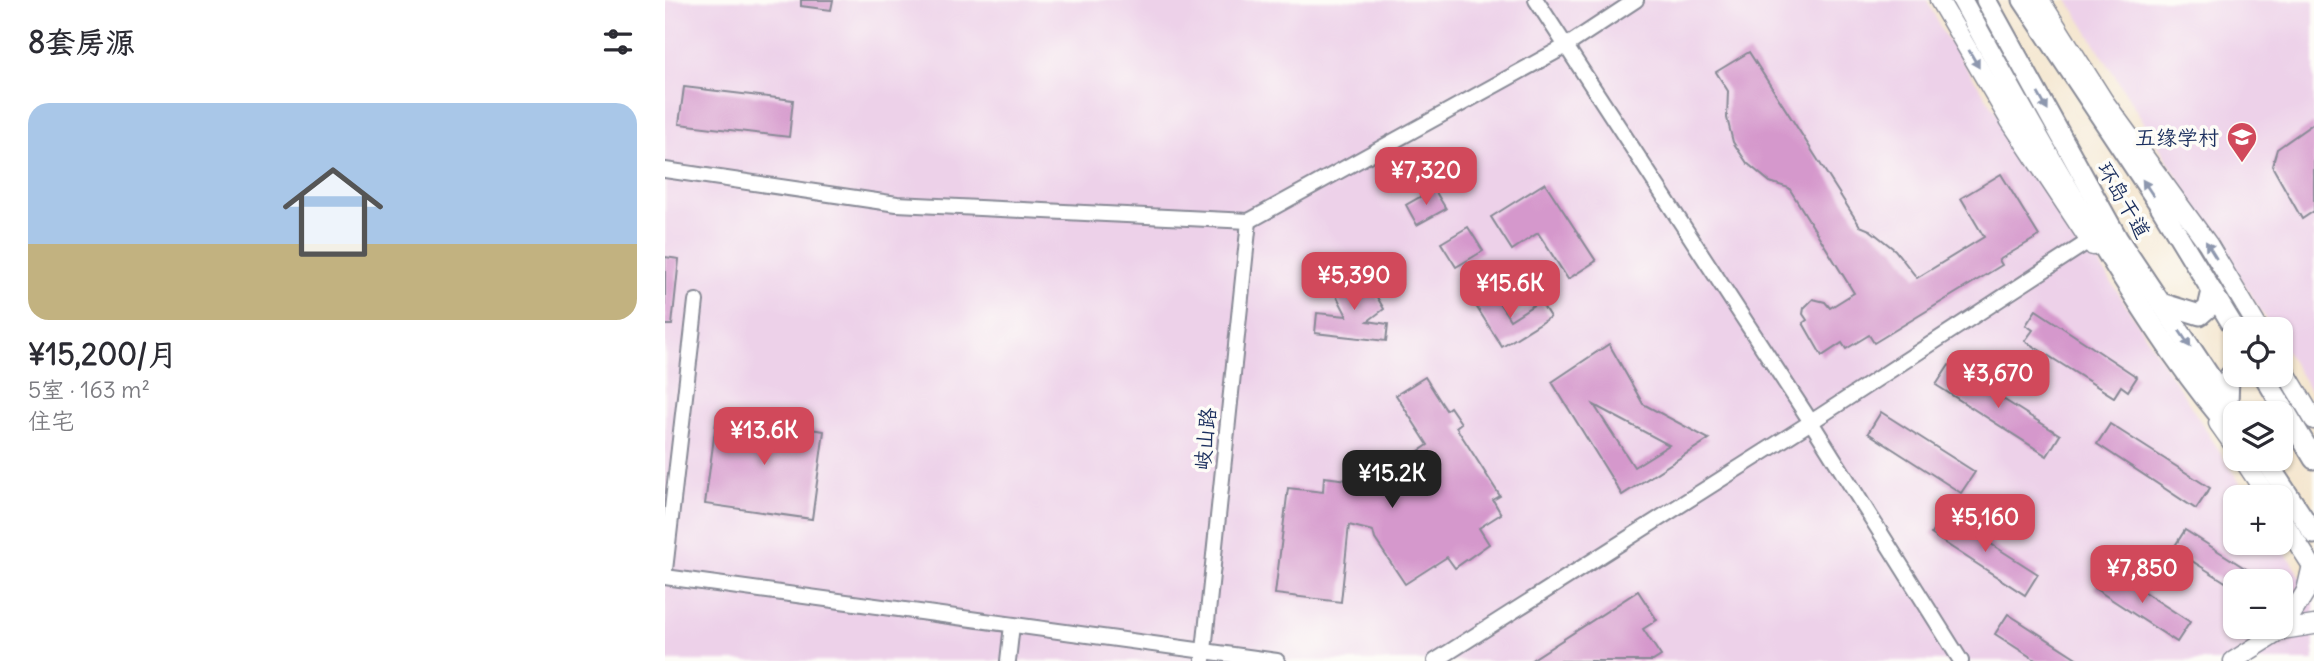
<!DOCTYPE html>
<html lang="zh">
<head>
<meta charset="utf-8">
<style>
  :root { --surface:#fff; --page:#f2f2f3; --text:#2b2b33; --muted:#7c7c81; --line:#e1e1e2; --accent:#d1495b }
  body { margin:0; font-family:Delius,"LXGW WenKai TC",sans-serif; background:var(--page); color:var(--text); height:100vh; display:flex; flex-direction:column; font-size:26px; white-space:nowrap }
  * { box-sizing:border-box; margin:0 }
  p { font-size:23px; color:var(--muted) }
  .icon { flex:none; width:38px; height:38px; fill:none; stroke:currentColor; stroke-width:2; stroke-linecap:round; stroke-linejoin:round }
  .map { position:relative; flex:1; overflow:hidden }
  .side { display:flex; flex-direction:column; background:var(--surface); width:665px }
  .side>* { flex:none }
  .tools { position:absolute; left:1558px; top:317px; display:grid; gap:14px }
  .tools a { display:grid; place-items:center; width:70px; height:70px; border-radius:14px; background:var(--surface); box-shadow:0 2px 5px #0004; font-size:35px }
  .price { position:absolute; translate:-50% -60px; padding:0 16px; border-radius:14px; background:var(--accent); color:#fff; font-size:23px; line-height:46px; filter:drop-shadow(0 2px 4px #0008) }
  .price::after { content:''; position:absolute; left:50%; top:42px; width:21px; height:16px; margin-left:-10px; background:inherit; clip-path:polygon(0 0,100% 0,50% 100%) }
  .price.current { background:#222; color:#fff }
  ul { padding:0; list-style:none }
  li { display:grid; align-content:center; gap:14px; height:371px; padding:0 28px }
  li+li { border-top:2px solid var(--line) }
  li span { display:grid; place-items:center; height:217px; border-radius:21px; color:#555 }
  li>.icon { margin-inline-start:auto }
  span .icon { width:126px; height:126px; fill:#fffc; stroke-width:1 }
  li b { font-size:30px }
  h2 { display:flex; justify-content:space-between; align-items:center; height:84px; padding:0 28px; font-size:30px }
  main { display:flex; flex:1; min-height:0 }
  .map>svg:first-child { display:block }
</style>
</head>
<body>
<main>
<section class="side">
<h2>8套房源<svg class="icon" aria-label="filters" viewBox="0 0 24 24"><path d="M4 7h16M4 17h16"/><circle cx="9" cy="7" r="2"/><circle cx="15" cy="17" r="2"/></svg></h2>
<ul>
<li><span style="background:linear-gradient(#a9c7e8 65%,#c2b280 0)"><svg class="icon" aria-label="home" viewBox="0 0 24 24"><path d="M3 11l9-7 9 7M6 9v11h12V9"/></svg></span><div><b>¥15,200/月</b><p>5室 · 163 m²</p><p>住宅</p></div></li>
</ul>
</section>
<div class="map">
<svg width="1649" height="661" viewBox="0 0 1649 661">
  <rect width="100%" height="100%" fill="#fdfcf7"/>
  <filter id="ink" filterUnits="userSpaceOnUse"><feTurbulence type="fractalNoise" baseFrequency=".0143" numOctaves="2"/><feDisplacementMap in="SourceGraphic" scale="14" xChannelSelector="R" yChannelSelector="G"/><feConvolveMatrix kernelMatrix="1 2 1 2 8 2 1 2 1" color-interpolation-filters="sRGB"/></filter>
  <filter id="wash" filterUnits="userSpaceOnUse"><feTurbulence type="fractalNoise" baseFrequency=".00686" numOctaves="4" result="noise"/><feDisplacementMap in="SourceGraphic" scale="28" xChannelSelector="R" yChannelSelector="G"/><feGaussianBlur stdDeviation="1.57" result="paint"/><feColorMatrix in="noise" values="0 0 0 0 0 0 0 0 0 0 0 0 0 0 0 0 0 1.4 0 .05"/><feComposite in="paint" operator="in"/></filter>
  <g filter="url(#wash)">
    <rect width="100%" height="100%" fill="#f4e6cf"/>
    <g fill="#edd1e9" fill-rule="evenodd">
      <path d="M0 0H1262L1278 33 1443 277 1584 497H1570V542L1614 543 1649 597V661H0ZM1570 581H1615V626H1570Z"/>
      <polygon points="1403,0 1649,0 1649,397 1615,342 1615,329 1607,329"/>
    </g>
    <g id="blocks">
      <g fill="#d598cc" fill-rule="evenodd">
        <polygon points="136,0 168,0 166,10 136,6"/>
        <polygon points="1084,52 1195,226 1205,230 1230,250 1252,278 1319,237 1296,198 1336,174 1374,236 1334,260 1337,265 1209,343 1204,335 1181,349 1177,343 1157,356 1138,323 1142,320 1138,314 1139,308 1148,299 1160,302 1165,308 1189,293 1124,188 1105,182 1082,163 1068,142 1062,118 1063,91 1051,72"/>
        <polygon points="19,87 128,100 124,137 14,124"/>
        <polygon points="1649,123 1649,211 1637,219 1607,166 1612,149"/>
        <polygon points="880,183 931,261 903,279 873,233 847,250 826,217"/>
        <polygon points="769,189 781,209 752,225 741,205"/>
        <polygon points="803,227 818,251 791,267 776,243"/>
        <polygon points="0,257 14,259 7,325 0,325"/>
        <polygon points="696,270 719,309 703,321 723,324 721,341 650,333 652,313 682,316 666,285 682,281"/>
        <polygon points="829,294 845,320 875,301 885,317 837,347 811,306"/>
        <polygon points="1371,310 1472,377 1463,391 1456,386 1449,397 1360,341 1368,330 1361,325"/>
        <path d="M944 344 978 404 1044 439 957 495 887 382ZM929 405 1004 445 969 467Z"/>
        <polygon points="1284,365 1395,435 1382,456 1271,385"/>
        <polygon points="760,377 781,410 785,407 796,423 791,427 835,496 828,500 836,514 814,528 824,544 790,568 782,557 740,584 710,539 708,531 684,525 676,602 610,594 623,488 658,492 659,477 705,483 763,445 731,395"/>
        <polygon points="1216,412 1310,472 1296,493 1203,433"/>
        <polygon points="52,415 159,431 147,519 40,504"/>
        <polygon points="1445,424 1545,488 1531,509 1432,444"/>
        <polygon points="1279,514 1373,574 1360,595 1266,534"/>
        <polygon points="1520,530 1600,581 1570,581 1570,588 1508,549"/>
        <polygon points="1442,568 1525,622 1512,642 1429,588"/>
        <polygon points="973,591 992,620 978,629 996,656 988,661 865,661"/>
        <polygon points="1343,614 1416,661 1372,661 1330,634"/>
      </g>
    </g>
  </g>
  <g filter="url(#ink)">
    <use href="#blocks" fill-opacity="0" stroke="#888a96" stroke-width="2"/>
    <g fill="none" stroke-linecap="round" stroke-linejoin="round">
      <g stroke="#888a96" stroke-width="18">
        <g id="minor">
          <polyline points="871,0 1146,422 1296,661"/>
          <polyline points="0,170 232,204 584,221 901,46 971,0"/>
          <polyline points="0,570 31,301"/>
          <polyline points="0,577 612,661"/>
          <polyline points="538,660 584,221"/>
          <polyline points="343,661 347,625"/>
          <polyline points="770,661 1146,422 1424,241"/>
        </g>
      </g>
      <g stroke="#888a96" stroke-width="21">
        <g id="major">
          <polyline points="1274,0 1345,121 1428,246"/>
          <polyline points="1375,0 1439,101 1543,244 1594,329"/>
          <polyline points="1615,363 1649,420"/>
          <polyline points="1553,423 1570,447"/>
          <polyline points="1577,458 1603,497"/>
          <polyline points="1615,516 1649,569"/>
          <polyline points="1617,630 1649,625"/>
          <polyline points="1568,661 1617,630 1641,591 1647,565"/>
        </g>
      </g>
      <g stroke="#888a96" stroke-width="23">
        <g id="highway">
          <path d="M1297 0C1347 91 1397 181 1452 269 1488 326 1525 383 1570 434"/>
          <polyline points="1321,0 1453,239 1570,414"/>
          <polyline points="1358,0 1494,204 1570,329"/>
          <polyline points="1496,303 1535,315 1543,308 1547,291"/>
          <polyline points="1598,374 1649,459"/>
          <polyline points="1563,404 1564,377 1570,370"/>
          <polyline points="1599,458 1649,534"/>
        </g>
      </g>
      <use href="#minor" stroke="#fff" stroke-width="14"/>
      <use href="#major" stroke="#fff" stroke-width="18"/>
      <use href="#highway" stroke="#fff" stroke-width="19"/>
    </g>
    <defs><path id="oneway-solid" d="M-6-.8H1V-3.2L6.5 0L1 3.2V.8H-6Z" transform="scale(1.75)"/></defs>
    <g fill="#8d97ae">
      <use href="#oneway-solid" transform="translate(1309 59) rotate(60)"/>
      <use href="#oneway-solid" transform="translate(1378 102) rotate(61)"/>
      <use href="#oneway-solid" transform="translate(1483 188) rotate(-124)"/>
      <use href="#oneway-solid" transform="translate(1546 250) rotate(-122)"/>
      <use href="#oneway-solid" transform="translate(1520 339) rotate(56)"/>
    </g>
  </g>
  <defs>
    <g id="school-pin" transform="scale(1.575)"><path d="M0 17L-7.5 6A9.5 9.5 0 1 1 7.5 6Z" fill="#d1495b" stroke="#fdfcf7"/><path d="M0-5L7-2L0 1L-7-2ZM-4 1L0 2.5L4 1V4Q0 6-4 4Z" fill="#fff"/></g>
  </defs>
  <g fill-rule="evenodd">
    <use href="#school-pin" x="1577" y="137"/>
  </g>
  <g text-anchor="middle" dominant-baseline="central" stroke-width="7" stroke-linejoin="round" paint-order="stroke">
    <g font-size="21" fill="#1b2f5e" stroke="#fdfcf7" text-anchor="end">
      <text x="1554" y="137">五缘学村</text>
    </g>
    <g font-size="21" fill="#1b2f5e" stroke="#fdfcf7">
      <text transform="translate(1459 200) rotate(60)">环岛干道</text>
      <text transform="translate(540 439) rotate(-84)">岐山路</text>
    </g>
  </g>
</svg>
<div class="tools">
<a><svg class="icon" aria-label="locate" viewBox="0 0 24 24"><circle cx="12" cy="12" r="6"/><path d="M12 2v4M12 18v4M2 12h4M18 12h4"/></svg></a>
<a><svg class="icon" aria-label="layers" viewBox="0 0 24 24"><path d="M12 4l9 5-9 5-9-5zM3 14l9 5 9-5"/></svg></a>
<a>+</a>
<a>−</a>
</div>
<b class="price" style="left:761px;top:207px">¥7,320</b>
<b class="price" style="left:689px;top:312px">¥5,390</b>
<b class="price" style="left:845px;top:320px">¥15.6K</b>
<b class="price" style="left:1333px;top:410px">¥3,670</b>
<b class="price" style="left:99px;top:467px">¥13.6K</b>
<b class="price current" style="left:727px;top:510px">¥15.2K</b>
<b class="price" style="left:1320px;top:554px">¥5,160</b>
<b class="price" style="left:1477px;top:605px">¥7,850</b>
</div>
</main>
</body>
</html>
